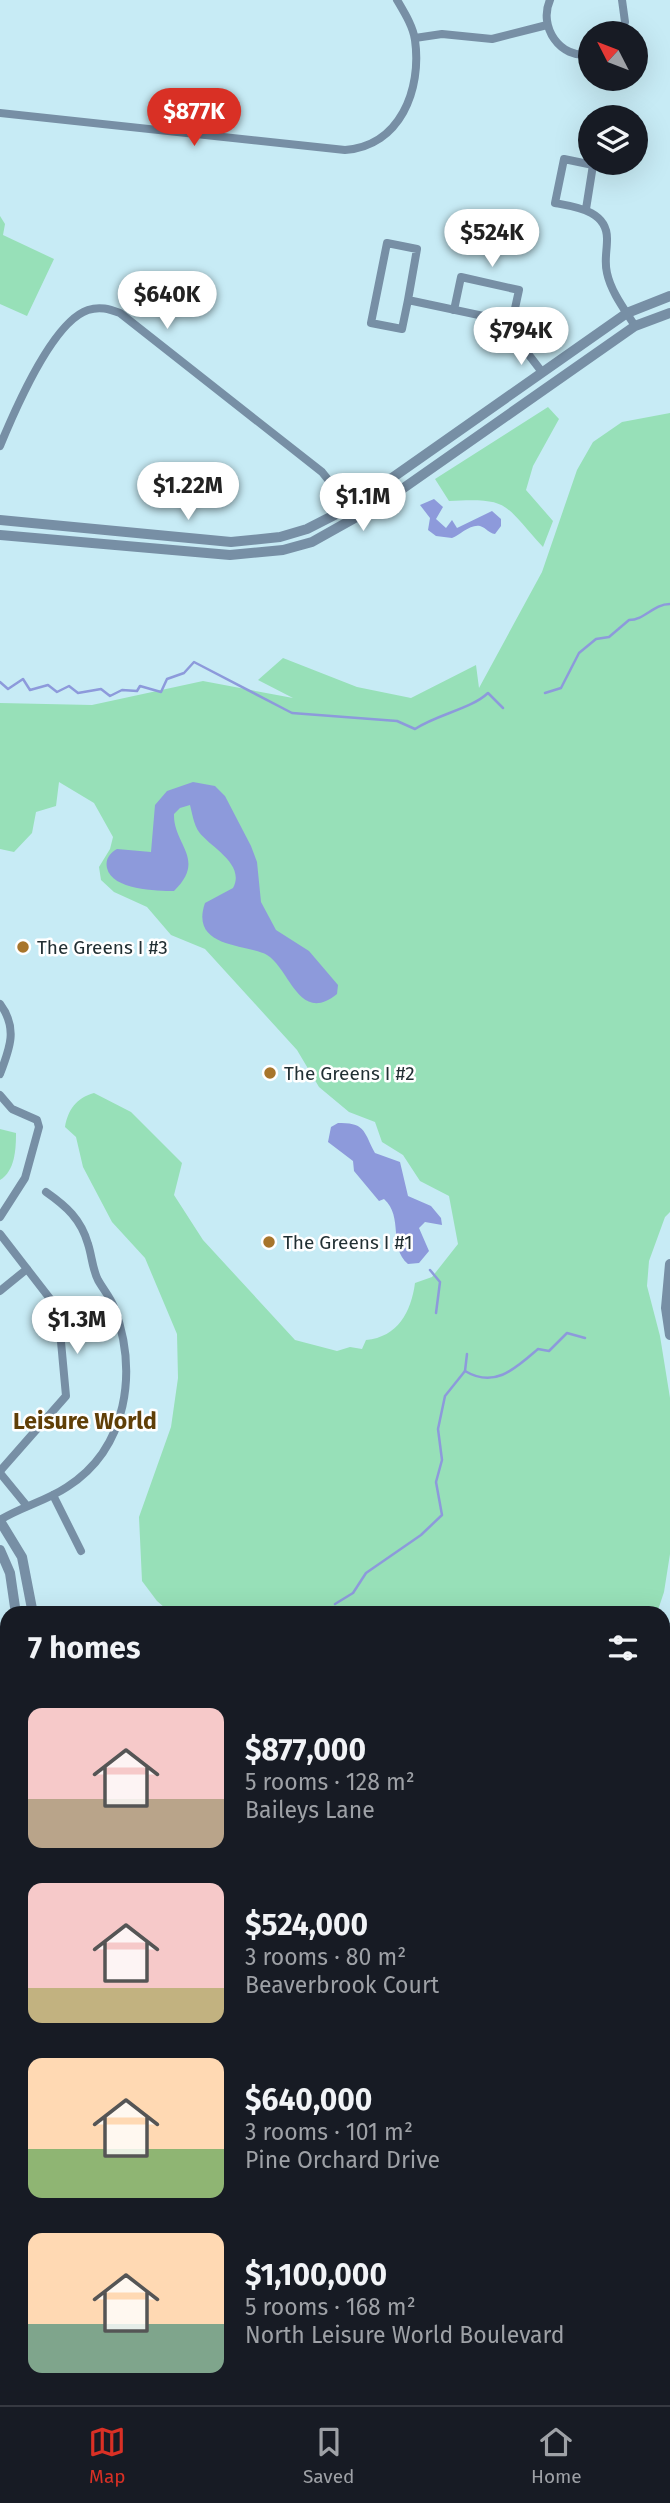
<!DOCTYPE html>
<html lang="en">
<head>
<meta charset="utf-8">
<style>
  :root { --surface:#171b24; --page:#20242c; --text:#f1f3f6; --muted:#9ea1a6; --line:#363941; --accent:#d93025 }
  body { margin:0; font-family:"Fira Sans",sans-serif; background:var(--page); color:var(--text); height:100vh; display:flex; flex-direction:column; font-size:26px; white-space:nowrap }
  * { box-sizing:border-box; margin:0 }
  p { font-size:23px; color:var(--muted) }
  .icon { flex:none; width:38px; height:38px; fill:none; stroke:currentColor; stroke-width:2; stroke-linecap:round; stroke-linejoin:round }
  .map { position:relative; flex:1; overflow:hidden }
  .details { position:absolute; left:0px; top:1606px; width:670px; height:800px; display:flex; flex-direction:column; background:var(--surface); border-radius:21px 21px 0 0; box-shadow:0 7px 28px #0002 }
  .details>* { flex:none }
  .needle { width:46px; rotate:312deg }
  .tools { position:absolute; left:578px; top:21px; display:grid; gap:14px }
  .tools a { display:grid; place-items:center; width:70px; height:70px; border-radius:50%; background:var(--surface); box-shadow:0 7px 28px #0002; font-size:35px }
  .price { position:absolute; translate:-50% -60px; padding:0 16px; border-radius:24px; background:#fff; color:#222; font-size:23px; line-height:46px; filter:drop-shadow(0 2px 4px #0008) }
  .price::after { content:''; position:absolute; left:50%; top:42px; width:21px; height:16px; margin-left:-10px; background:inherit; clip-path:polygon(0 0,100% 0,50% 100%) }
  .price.on { background:var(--accent); color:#fff }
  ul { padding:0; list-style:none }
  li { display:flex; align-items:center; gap:21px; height:175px; padding:0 28px }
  li span { display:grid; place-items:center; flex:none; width:196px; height:140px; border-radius:14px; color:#555 }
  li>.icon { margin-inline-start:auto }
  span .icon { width:84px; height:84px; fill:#fffc; stroke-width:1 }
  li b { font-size:30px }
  h2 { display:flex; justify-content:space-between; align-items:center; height:84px; padding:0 28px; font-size:30px }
  .tab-bar { display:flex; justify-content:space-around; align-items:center; height:98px; border-top:2px solid var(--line); background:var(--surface); font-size:19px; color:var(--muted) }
  .tab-bar a { display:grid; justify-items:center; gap:4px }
  .tab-bar .on { color:var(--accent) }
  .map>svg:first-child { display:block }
</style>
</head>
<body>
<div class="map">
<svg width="670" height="2405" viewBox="0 0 670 2405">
  <rect width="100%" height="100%" fill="#c7ebf5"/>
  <polygon fill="#b4e0ec" points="0,1843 7,1847 7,2033 0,2038"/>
  <g fill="#97e0b8">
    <polygon points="0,216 5,224 3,235 54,259 27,316 0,304"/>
    <path d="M548 407 559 419 533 466 526 490 553 521 543 547C503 504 511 498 449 501L435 479Z"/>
    <path d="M670 413V1212L665 1217 649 1261 647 1286 660 1336 670 1398V1554L664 1592 657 1613 172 1614 157 1601 142 1581 139 1517 171 1427 178 1378 177 1334 145 1258 112 1222 83 1167 76 1137 65 1127C68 1110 76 1098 94 1093L131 1112 182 1163 174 1195 203 1240 295 1340 337 1351 350 1347 362 1349 366 1340C398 1337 411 1312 415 1283L432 1277 458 1244 449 1196 420 1181 403 1155 382 1142 375 1122 349 1112 319 1087 297 1050 205 949 171 935 147 907 114 892 101 880 99 867 110 849 113 837 94 803 59 782 56 806 36 812 32 833 14 852 0 849V703L92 705 203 681 293 698 258 680 283 658 357 687 411 698 476 665 479 688 542 572 577 470 593 442 622 422Z"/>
    <path d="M0 1129 16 1133C16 1149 15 1171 0 1180Z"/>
    <polygon points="117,2399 178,2399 181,2405 121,2405"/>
  </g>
  <g fill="#8d9adb">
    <path d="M434 499 443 507 436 519 446 528 452 520 457 528 492 511 501 519V526L495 534C488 533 487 528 480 526 470 524 460 535 452 538L436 536 428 530 430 518 420 505Z"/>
    <path d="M193 782 215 786 225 796 251 846 257 862 261 902 276 930 309 951 338 985 337 994C299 1025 290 969 267 955 249 944 189 949 205 903L233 888C246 864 210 847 199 832 194 825 192 813 190 805L180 808 174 814C173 845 207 859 174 891 157 891 112 890 107 868 105 859 110 853 117 849L151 852 155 805 167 791Z"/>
    <path d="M338 1123C366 1122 364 1133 375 1153L400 1162 408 1196 431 1206 441 1218 442 1225 425 1222 419 1228 429 1251 419 1263 408 1264C388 1247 404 1217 384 1199L379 1201 354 1171 353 1161 328 1142 331 1127Z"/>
  </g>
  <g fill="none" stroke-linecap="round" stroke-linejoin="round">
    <g stroke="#8d9adb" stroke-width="2.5">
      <path d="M0 682 8 689 23 679 30 690 48 685 57 692 69 686 78 693 101 689 110 696 122 690 137 691 140 686 161 692 167 679 184 673 194 662 292 713 397 721 415 729C438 714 471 709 488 693L503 708"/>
      <path d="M545 693 561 688 579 653 596 639 609 637 629 620C645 620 653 604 670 604"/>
      <polyline points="430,1270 440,1282 436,1313"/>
      <polyline points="465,1371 467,1354"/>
      <path d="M335 1604 353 1593 366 1573 421 1535 442 1515 436 1482 442 1460 438 1429 445 1396 465 1371C495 1389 516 1368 538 1349L549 1351 567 1333 585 1338"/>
    </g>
    <g stroke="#778fa5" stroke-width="8">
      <path d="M550 0C538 26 560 60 590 54"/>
      <polyline points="620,33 625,22 622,0"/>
      <polyline points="415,38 442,34 492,39 547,25"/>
      <path d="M0 113 345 150C400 146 422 90 415 40 413 26 404 12 397 0"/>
      <path d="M586 209 593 165 564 159 555 203C577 207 608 211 607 240 607 251 604 262 607 273 611 292 625 310 635 326"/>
      <polyline points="408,300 402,329 371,323 387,243 417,249 408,300 512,322 522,346 542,372"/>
      <polyline points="454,310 461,277 519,290 512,322"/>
      <path d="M0 446C14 412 52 322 88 310 100 306 109 309 120 313L322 472 358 517"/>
      <path d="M0 1004C18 1028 10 1048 0 1074"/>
      <polyline points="0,1095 12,1109 37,1120 39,1127 25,1178 0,1217"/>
      <polyline points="0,1234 58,1309 66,1396 0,1471"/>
      <polyline points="0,1291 27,1269"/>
      <polyline points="0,1473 27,1506"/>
      <polyline points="53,1495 81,1551"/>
      <path d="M0 1520C21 1507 46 1501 67 1487 128 1448 138 1371 114 1307 110 1297 103 1289 98 1280 92 1268 92 1256 88 1244 81 1219 66 1206 46 1192"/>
      <polyline points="663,1811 670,1815"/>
      <polyline points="242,2399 245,2405"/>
      <polyline points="193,2401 196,2399"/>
      <polyline points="469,2405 476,2399"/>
    </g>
    <g stroke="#778fa5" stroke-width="10">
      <polyline points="0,520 231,542 280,537 307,529 352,506 627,313 670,296"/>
      <polyline points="0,535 230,555 283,550 312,542 385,501 635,326 670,313"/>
      <polyline points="670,1264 666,1308 670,1335"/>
      <polyline points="0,1521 22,1557 33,1614"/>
      <polyline points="0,1550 10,1573 16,1614"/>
      <polyline points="663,1642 670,1628"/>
      <polyline points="0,2053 7,2047"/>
      <polyline points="0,2078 7,2073"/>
      <polyline points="663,2172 670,2173"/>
      <polyline points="663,2189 670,2190"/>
    </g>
    <g stroke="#19496e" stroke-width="14">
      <polyline points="0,2244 7,2253"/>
      <polyline points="0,2304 7,2314"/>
      <polyline points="64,2399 68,2405"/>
      <polyline points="104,2399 108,2405"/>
    </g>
  </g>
  <g fill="#a7752b" stroke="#fff" stroke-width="2.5">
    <circle cx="23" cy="947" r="7"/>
    <circle cx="270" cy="1073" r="7"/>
    <circle cx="269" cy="1242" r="7"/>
  </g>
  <g text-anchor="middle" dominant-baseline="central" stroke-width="5" stroke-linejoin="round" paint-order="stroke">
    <g font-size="19" fill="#212f33" stroke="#fff" text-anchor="start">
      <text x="37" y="947">The Greens I #3</text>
      <text x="284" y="1073">The Greens I #2</text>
      <text x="283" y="1242">The Greens I #1</text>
    </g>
    <g font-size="23" font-weight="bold" fill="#603f07" stroke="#fff">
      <text x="85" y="1421">Leisure World</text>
    </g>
  </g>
</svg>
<div class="tools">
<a><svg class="needle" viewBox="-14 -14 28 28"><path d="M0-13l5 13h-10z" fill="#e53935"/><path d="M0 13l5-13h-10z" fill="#9ea1a6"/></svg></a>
<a><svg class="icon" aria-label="layers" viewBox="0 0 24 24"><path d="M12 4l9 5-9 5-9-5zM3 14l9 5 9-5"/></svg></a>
</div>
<b class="price on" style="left:194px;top:148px">$877K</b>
<b class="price" style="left:492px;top:269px">$524K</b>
<b class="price" style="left:167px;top:331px">$640K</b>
<b class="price" style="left:521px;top:367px">$794K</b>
<b class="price" style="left:188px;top:522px">$1.22M</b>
<b class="price" style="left:363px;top:533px">$1.1M</b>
<b class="price" style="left:77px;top:1356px">$1.3M</b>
<section class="details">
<h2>7 homes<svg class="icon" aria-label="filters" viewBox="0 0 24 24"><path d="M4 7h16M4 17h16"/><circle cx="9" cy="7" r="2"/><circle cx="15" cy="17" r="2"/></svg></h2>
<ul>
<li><span style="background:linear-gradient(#f6c9c9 65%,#b9a48a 0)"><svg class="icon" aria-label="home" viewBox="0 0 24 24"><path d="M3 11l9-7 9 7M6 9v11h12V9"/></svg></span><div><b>$877,000</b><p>5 rooms · 128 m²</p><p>Baileys Lane</p></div></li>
<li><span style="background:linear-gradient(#f6c9c9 75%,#c2b280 0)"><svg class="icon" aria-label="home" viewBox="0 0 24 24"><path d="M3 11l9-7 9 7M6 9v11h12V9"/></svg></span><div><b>$524,000</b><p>3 rooms · 80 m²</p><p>Beaverbrook Court</p></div></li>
<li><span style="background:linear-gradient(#ffd9b3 65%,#8fb573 0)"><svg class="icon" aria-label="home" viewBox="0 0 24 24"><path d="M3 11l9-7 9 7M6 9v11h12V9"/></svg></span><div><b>$640,000</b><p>3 rooms · 101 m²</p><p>Pine Orchard Drive</p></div></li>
<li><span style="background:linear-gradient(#ffd9b3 65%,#7fa58c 0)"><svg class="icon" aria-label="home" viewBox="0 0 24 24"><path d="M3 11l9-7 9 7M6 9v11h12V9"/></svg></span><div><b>$1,100,000</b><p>5 rooms · 168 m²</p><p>North Leisure World Boulevard</p></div></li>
</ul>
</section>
</div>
<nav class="tab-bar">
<a class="on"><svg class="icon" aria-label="map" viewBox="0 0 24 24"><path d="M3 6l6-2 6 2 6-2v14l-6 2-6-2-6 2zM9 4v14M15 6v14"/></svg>Map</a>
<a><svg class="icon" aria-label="saved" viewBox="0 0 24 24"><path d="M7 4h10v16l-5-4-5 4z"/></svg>Saved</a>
<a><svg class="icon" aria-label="home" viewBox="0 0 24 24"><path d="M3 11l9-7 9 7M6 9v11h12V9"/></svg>Home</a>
</nav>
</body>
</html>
